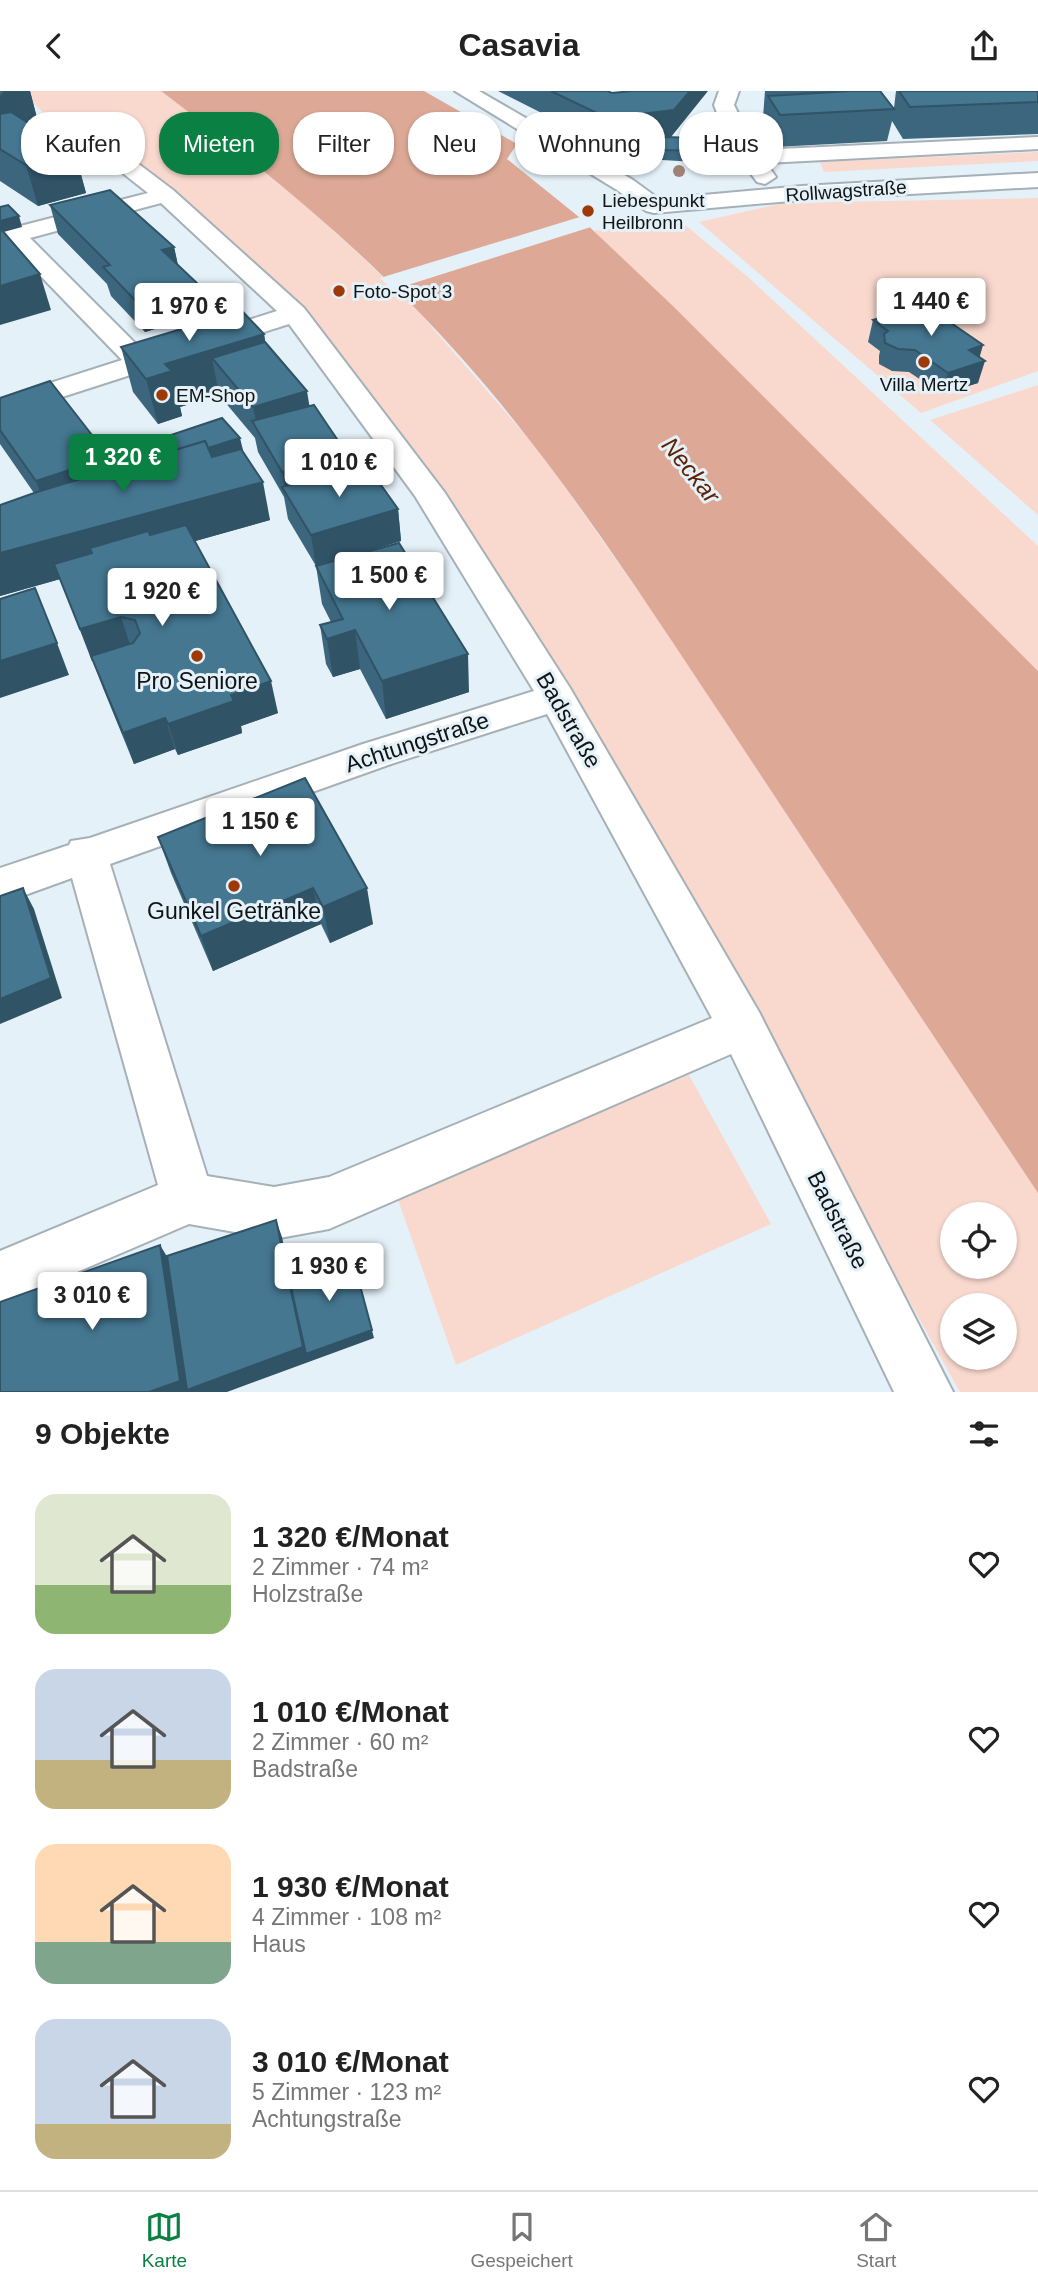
<!DOCTYPE html>
<html lang="de">
<head>
<meta charset="utf-8">
<style>
  :root { --surface:#fff; --page:#f6f6f6; --text:#222; --muted:#767676; --line:#e0e0e0; --accent:#0b8043 }
  body { margin:0; font-family:Helvetica,sans-serif; background:var(--page); color:var(--text); height:100vh; display:flex; flex-direction:column; font-size:26px; white-space:nowrap }
  * { box-sizing:border-box; margin:0 }
  p { font-size:23px; color:var(--muted) }
  .icon { flex:none; width:38px; height:38px; fill:none; stroke:currentColor; stroke-width:2; stroke-linecap:round; stroke-linejoin:round }
  .map { position:relative; height:1301px; overflow:hidden }
  .panel { display:flex; flex-direction:column; background:var(--surface); flex:1 }
  .panel>* { flex:none }
  .banner { position:absolute; left:21px; top:21px; width:998px; height:63px; display:flex; gap:14px }
  .controls { position:absolute; left:940px; top:1111px; display:grid; gap:14px }
  .controls a { display:grid; place-items:center; width:77px; height:77px; border-radius:50%; background:var(--surface); box-shadow:0 2px 5px #0004; font-size:35px }
  .price { position:absolute; translate:-50% -60px; padding:0 16px; border-radius:7px; background:#fff; color:#222; font-size:23px; line-height:46px; filter:drop-shadow(0 2px 4px #0008) }
  .price::after { content:''; position:absolute; left:50%; top:42px; width:21px; height:16px; margin-left:-10px; background:inherit; clip-path:polygon(0 0,100% 0,50% 100%) }
  .price.on { background:var(--accent); color:#fff }
  ul { padding:0; list-style:none }
  li { display:flex; align-items:center; gap:21px; height:175px; padding:0 35px }
  li span { display:grid; place-items:center; flex:none; width:196px; height:140px; border-radius:21px; color:#555 }
  li>.icon { margin-inline-start:auto }
  span .icon { width:84px; height:84px; fill:#fffc; stroke-width:1 }
  li b { font-size:30px }
  h2 { display:flex; justify-content:space-between; align-items:center; height:84px; padding:0 35px; font-size:30px }
  .pill { padding:0 24px; border-radius:28px; background:var(--surface); box-shadow:0 2px 5px #0004; font-size:24px; line-height:63px }
  .pill.on { background:var(--accent); color:#fff }
  header { display:flex; justify-content:space-between; align-items:center; height:91px; padding:0 35px; background:var(--surface); font-size:32px; font-weight:700 }
  .dock { display:flex; justify-content:space-around; align-items:center; height:98px; border-top:2px solid var(--line); background:var(--surface); font-size:19px; color:var(--muted) }
  .dock a { display:grid; justify-items:center; gap:4px }
  .dock .on { color:var(--accent) }
  .map>svg:first-child { display:block }
</style>
</head>
<body>
<header><svg class="icon" aria-label="back" viewBox="0 0 24 24"><path d="M15 5l-7 7 7 7"/></svg>Casavia<svg class="icon" aria-label="share" viewBox="0 0 24 24"><path d="M12 15V3M7 8l5-5 5 5M5 13v7h14v-7"/></svg></header>
<div class="map">
<svg width="1038" height="1301" viewBox="0 0 1038 1301">
  <rect width="100%" height="100%" fill="#e5f1f8"/>
  <g fill="#f9d9ce" fill-rule="evenodd">
    <path d="M21 0H161L237 56 303 111 379 182 417 219 541 362 657 527 1038 1102V1301H960L571 603 277 193 179 103 103 47 56 34ZM952 1124H1004V1176H952ZM952 1214H1004V1267H952Z"/>
    <polygon points="1038,61 1038,70 824,81 820,71"/>
    <polygon points="1038,107 1038,280 921,322 699,131 783,112"/>
    <polygon points="678,128 748,186 1038,455 1038,580 594,140"/>
    <polygon points="1038,294 1038,424 930,329"/>
    <polygon points="689,984 771,1133 456,1274 396,1103"/>
  </g>
  <path fill="#dda996" d="M161 0H424L517 53 507 68 579 126 675 217 1038 580V1102C934 946 830 789 727 633 631 489 537 341 415 217 337 137 250 67 161 0Z"/>
  <polygon fill="#e5f1f8" points="583,125 594,135 392,199 380,187"/>
  <g fill="none" stroke-linecap="round" stroke-linejoin="round">
    <g stroke="#a5b0b7" stroke-width="4">
      <g id="minor">
        <polygon points="455,0 479,0 633,89 659,108 802,95 1038,82 1038,96 802,109 654,122 646,120 617,99"/>
        <polygon points="719,0 739,0 734,14 756,59 1038,46 1038,58 766,72 776,86 765,93 757,91 728,51 714,14"/>
        <path d="M92 41 99 43 173 99 304 217 445 402 570 597 759 921 953 1301H894L731 963 329 1138 274 1148 189 1133 0 1214V1160L158 1094 72 787 0 813V777L69 754 71 750 90 747 363 653 534 600 415 405 289 233 0 326V308L122 269 1 144 5 139 148 102 87 54 0 60V48ZM161 112 277 220 145 262 30 147ZM547 623 712 927 329 1086 274 1096 207 1085 110 773 391 673Z"/>
      </g>
    </g>
    <use href="#minor" fill="#fff" fill-rule="evenodd"/>
  </g>
  <circle fill="#9f8277" cx="679" cy="80" r="6"/>
  <g fill="#3b667d">
    <polygon points="0,0 30,0 37,27 33,32 29,33 75,62 86,102 38,115 0,90"/>
    <polygon points="498,0 607,0 671,46 664,46 698,60 697,71 662,69 664,46 605,54"/>
    <polygon points="765,0 880,0 894,17 896,0 1038,0 1038,43 903,48 892,30 887,50 775,56 763,36 765,26 763,26"/>
    <polygon points="50,114 174,156 178,174 204,223 145,241 111,205 107,193 58,143"/>
    <polygon points="873,229 980,266 978,292 942,303 909,281 892,280 879,273 879,265 880,260 868,251"/>
    <polygon points="264,243 265,251 310,315 347,363 349,378 398,418 401,450 331,471 469,601 386,628 360,578 333,586 326,573 320,534 331,531 322,513 316,475 288,428 284,406 258,361 255,347 219,304 180,316 182,325 158,333 133,301 121,256"/>
    <polygon points="0,307 108,365 243,359 241,359 270,429 195,450 278,622 241,635 242,642 178,664 175,658 134,673 103,597 93,570 92,570 60,488 0,505 0,414 34,402 0,353"/>
    <polygon points="305,687 373,833 330,852 321,833 213,880 171,782 158,746"/>
  </g>
  <g fill="#305366">
    <polygon points="4,0 30,0 37,27 33,32 17,35 0,45 0,5"/>
    <polygon points="690,0 708,0 671,46 605,54 607,27"/>
    <polygon points="75,62 86,102 38,115 26,74"/>
    <polygon points="19,125 22,136 0,142 0,130"/>
    <polygon points="174,156 180,184 162,159"/>
    <polygon points="40,183 51,219 0,234 0,195"/>
    <polygon points="198,193 204,223 145,241 138,212"/>
    <polygon points="264,243 271,287 212,267 219,304 180,316 182,325 158,333 146,288 165,273"/>
    <polygon points="983,254 978,272 985,270 978,292 942,303 948,282 969,259"/>
    <polygon points="307,300 313,337 258,340 253,316"/>
    <polygon points="240,347 243,359 118,397 47,421 36,390 109,366"/>
    <polygon points="347,363 351,394 286,402 282,381"/>
    <polygon points="263,391 270,429 0,505 0,462"/>
    <polygon points="398,418 401,450 316,476 311,444"/>
    <polygon points="121,526 131,557 92,570 80,538"/>
    <polygon points="48,528 69,584 0,607 0,570"/>
    <polygon points="355,539 360,578 333,586 327,548"/>
    <polygon points="468,563 469,601 386,628 382,590"/>
    <polygon points="271,590 278,622 241,635 242,642 178,664 168,633 231,604"/>
    <polygon points="165,627 175,658 134,673 123,642"/>
    <polygon points="23,797 34,818 62,907 0,933 0,908"/>
    <polygon points="313,797 321,833 213,880 201,845"/>
    <polygon points="367,797 373,833 330,852 323,816"/>
    <polygon points="276,1129 282,1146 307,1262 351,1161 374,1247 227,1301 149,1301 160,1154 177,1182"/>
  </g>
  <g fill="#457791" stroke="#305366" stroke-width="2">
    <polygon points="551,0 607,0 612,2 632,0 690,0 674,19 607,27"/>
    <polygon points="850,0 880,0 894,18 780,24 768,5"/>
    <polygon points="899,0 1038,0 1038,11 910,16"/>
    <polygon points="11,21 75,62 26,74 0,58 0,23"/>
    <polygon points="664,46 697,47 698,60 663,59"/>
    <polygon points="110,99 174,156 162,159 198,193 138,212 103,176 110,174 50,114"/>
    <polygon points="8,114 19,125 0,130 0,116"/>
    <polygon points="0,137 40,183 0,195"/>
    <polygon points="925,214 983,254 969,259 985,270 948,282 915,259 898,258 885,252 884,243 888,240 873,229"/>
    <polygon points="242,220 264,243 165,273 172,280 146,288 121,256"/>
    <polygon points="265,251 307,300 253,316 212,267"/>
    <polygon points="50,290 109,366 36,390 0,339 0,307"/>
    <polygon points="314,314 347,363 282,381 252,330"/>
    <polygon points="222,327 240,347 208,357 205,350 113,378 108,365"/>
    <polygon points="205,350 212,366 241,358 263,391 0,462 0,414 37,401"/>
    <polygon points="366,373 398,418 311,444 282,396"/>
    <polygon points="186,434 271,590 231,604 234,610 168,633 165,627 123,642 91,565 133,552 140,542 135,529 121,526 80,538 54,473 92,462 90,457 148,440 150,444"/>
    <polygon points="399,452 468,563 382,590 355,539 327,548 320,534 343,528 316,475"/>
    <polygon points="35,497 57,552 0,570 0,508"/>
    <polygon points="305,687 367,797 323,816 313,797 201,845 158,746"/>
    <polygon points="23,797 51,887 0,908 0,805"/>
    <polygon points="276,1129 303,1256 187,1299 167,1165"/>
    <polygon points="160,1154 180,1290 149,1301 0,1301 0,1211"/>
    <polygon points="351,1161 372,1239 306,1263 288,1183"/>
  </g>
  <g fill="#9e3908" stroke="#e5f1f8" stroke-width="2.5">
    <circle cx="588" cy="120" r="7"/>
    <circle cx="339" cy="200" r="7"/>
    <circle cx="924" cy="271" r="7"/>
    <circle cx="162" cy="304" r="7"/>
    <circle cx="197" cy="565" r="7"/>
    <circle cx="234" cy="795" r="7"/>
  </g>
  <g text-anchor="middle" dominant-baseline="central" stroke-width="6" stroke-linejoin="round" paint-order="stroke">
    <g font-size="19" fill="#0f1416" stroke="#e5f1f8">
      <text transform="translate(846 100) rotate(-4)">Rollwagstraße</text>
    </g>
    <g font-size="19" fill="#0f1416" stroke="#e5f1f8" text-anchor="start">
      <text x="602" y="109">Liebespunkt<tspan x="602" dy="22">Heilbronn</tspan></text>
      <text x="353" y="200">Foto-Spot 3</text>
      <text x="924" y="293" text-anchor="middle">Villa Mertz</text>
      <text x="176" y="304">EM-Shop</text>
    </g>
    <g font-size="23" fill="#0f1416" stroke="#e5f1f8">
      <text x="197" y="590">Pro Seniore</text>
      <text x="234" y="820">Gunkel Getränke</text>
    </g>
    <g font-size="23" fill="#0f1416" stroke="#e5f1f8">
      <text transform="translate(569 629) rotate(60)">Badstraße</text>
      <text transform="translate(417 651) rotate(-18)">Achtungstraße</text>
      <text transform="translate(838 1129) rotate(63)">Badstraße</text>
    </g>
    <g font-size="24" font-style="italic" fill="#5e2105" stroke="#e5f1f8">
      <text transform="translate(691 379) rotate(51)">Neckar</text>
    </g>
  </g>
</svg>
<div class="controls">
<a><svg class="icon" aria-label="locate" viewBox="0 0 24 24"><circle cx="12" cy="12" r="6"/><path d="M12 2v4M12 18v4M2 12h4M18 12h4"/></svg></a>
<a><svg class="icon" aria-label="layers" viewBox="0 0 24 24"><path d="M12 4l9 5-9 5-9-5zM3 14l9 5 9-5"/></svg></a>
</div>
<b class="price" style="left:931px;top:247px">1 440 €</b>
<b class="price" style="left:189px;top:252px">1 970 €</b>
<b class="price on" style="left:123px;top:403px">1 320 €</b>
<b class="price" style="left:339px;top:408px">1 010 €</b>
<b class="price" style="left:389px;top:521px">1 500 €</b>
<b class="price" style="left:162px;top:537px">1 920 €</b>
<b class="price" style="left:260px;top:767px">1 150 €</b>
<b class="price" style="left:329px;top:1212px">1 930 €</b>
<b class="price" style="left:92px;top:1241px">3 010 €</b>
<div class="banner">
<a class="pill">Kaufen</a>
<a class="pill on">Mieten</a>
<a class="pill">Filter</a>
<a class="pill">Neu</a>
<a class="pill">Wohnung</a>
<a class="pill">Haus</a>
</div>
</div>
<section class="panel">
<h2>9 Objekte<svg class="icon" aria-label="filters" viewBox="0 0 24 24"><path d="M4 7h16M4 17h16"/><circle cx="9" cy="7" r="2"/><circle cx="15" cy="17" r="2"/></svg></h2>
<ul>
<li><span style="background:linear-gradient(#dfe7d0 65%,#8fb573 0)"><svg class="icon" aria-label="home" viewBox="0 0 24 24"><path d="M3 11l9-7 9 7M6 9v11h12V9"/></svg></span><div><b>1 320 €/Monat</b><p>2 Zimmer · 74 m²</p><p>Holzstraße</p></div><svg class="icon" aria-label="heart" viewBox="0 0 24 24"><path d="M12 20l-8-8c-3-5 5-10 8-4 3-6 11-1 8 4z"/></svg></li>
<li><span style="background:linear-gradient(#c9d6e8 65%,#c2b280 0)"><svg class="icon" aria-label="home" viewBox="0 0 24 24"><path d="M3 11l9-7 9 7M6 9v11h12V9"/></svg></span><div><b>1 010 €/Monat</b><p>2 Zimmer · 60 m²</p><p>Badstraße</p></div><svg class="icon" aria-label="heart" viewBox="0 0 24 24"><path d="M12 20l-8-8c-3-5 5-10 8-4 3-6 11-1 8 4z"/></svg></li>
<li><span style="background:linear-gradient(#ffd9b3 70%,#7fa58c 0)"><svg class="icon" aria-label="home" viewBox="0 0 24 24"><path d="M3 11l9-7 9 7M6 9v11h12V9"/></svg></span><div><b>1 930 €/Monat</b><p>4 Zimmer · 108 m²</p><p>Haus</p></div><svg class="icon" aria-label="heart" viewBox="0 0 24 24"><path d="M12 20l-8-8c-3-5 5-10 8-4 3-6 11-1 8 4z"/></svg></li>
<li><span style="background:linear-gradient(#c9d6e8 75%,#c2b280 0)"><svg class="icon" aria-label="home" viewBox="0 0 24 24"><path d="M3 11l9-7 9 7M6 9v11h12V9"/></svg></span><div><b>3 010 €/Monat</b><p>5 Zimmer · 123 m²</p><p>Achtungstraße</p></div><svg class="icon" aria-label="heart" viewBox="0 0 24 24"><path d="M12 20l-8-8c-3-5 5-10 8-4 3-6 11-1 8 4z"/></svg></li>
</ul>
</section>
<nav class="dock">
<a class="on"><svg class="icon" aria-label="map" viewBox="0 0 24 24"><path d="M3 6l6-2 6 2 6-2v14l-6 2-6-2-6 2zM9 4v14M15 6v14"/></svg>Karte</a>
<a><svg class="icon" aria-label="saved" viewBox="0 0 24 24"><path d="M7 4h10v16l-5-4-5 4z"/></svg>Gespeichert</a>
<a><svg class="icon" aria-label="home" viewBox="0 0 24 24"><path d="M3 11l9-7 9 7M6 9v11h12V9"/></svg>Start</a>
</nav>
</body>
</html>
